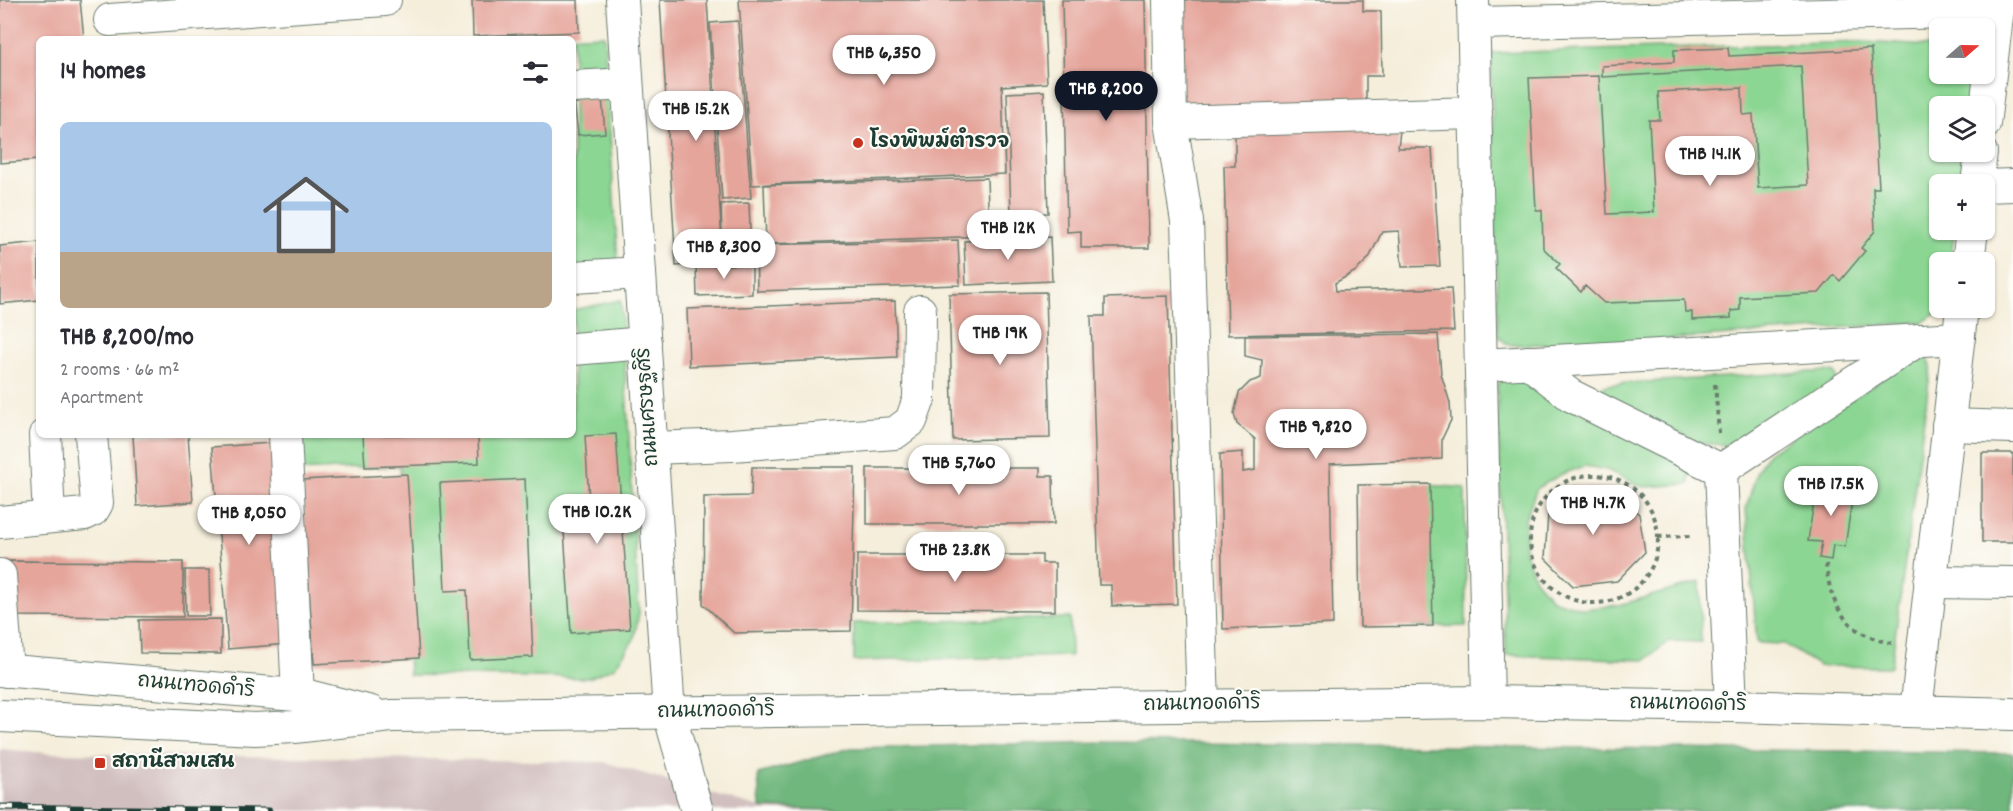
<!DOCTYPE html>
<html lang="en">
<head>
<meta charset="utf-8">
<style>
  :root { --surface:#fff; --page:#f2f2f3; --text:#2b2b33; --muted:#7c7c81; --accent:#111827 }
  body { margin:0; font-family:Dekko,"Playpen Sans Thai",sans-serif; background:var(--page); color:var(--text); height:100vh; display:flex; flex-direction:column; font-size:22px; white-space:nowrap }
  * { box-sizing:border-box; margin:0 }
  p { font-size:20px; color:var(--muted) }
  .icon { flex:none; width:33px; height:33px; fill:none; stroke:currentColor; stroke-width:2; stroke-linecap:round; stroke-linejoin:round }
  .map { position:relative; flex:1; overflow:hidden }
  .side { position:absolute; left:36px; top:36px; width:540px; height:402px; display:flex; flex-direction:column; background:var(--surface); border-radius:9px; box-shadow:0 2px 4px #0004 }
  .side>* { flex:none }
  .needle { width:39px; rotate:70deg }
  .fabs { position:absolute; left:1929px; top:18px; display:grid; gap:12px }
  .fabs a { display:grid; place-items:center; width:66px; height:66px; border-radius:9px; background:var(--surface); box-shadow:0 2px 4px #0004; font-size:30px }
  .price { position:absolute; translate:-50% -51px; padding:0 14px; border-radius:21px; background:#fff; color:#222; font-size:20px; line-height:39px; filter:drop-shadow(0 2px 3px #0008) }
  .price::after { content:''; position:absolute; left:50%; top:36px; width:18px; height:14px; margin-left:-9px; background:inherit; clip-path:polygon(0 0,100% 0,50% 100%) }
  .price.selected { background:var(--accent); color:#fff }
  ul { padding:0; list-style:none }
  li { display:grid; align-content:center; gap:12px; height:318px; padding:0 24px }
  li span { display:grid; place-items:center; height:186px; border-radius:9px; color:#555 }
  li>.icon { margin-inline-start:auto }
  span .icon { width:108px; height:108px; fill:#fffc; stroke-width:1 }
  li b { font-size:26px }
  h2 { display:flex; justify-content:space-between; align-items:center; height:72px; padding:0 24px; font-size:26px }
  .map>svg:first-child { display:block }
</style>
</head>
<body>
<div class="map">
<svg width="2013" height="811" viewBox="0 0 2013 811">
  <rect width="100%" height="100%" fill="#fdfcf7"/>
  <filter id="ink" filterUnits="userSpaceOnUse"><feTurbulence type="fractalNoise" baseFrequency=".0167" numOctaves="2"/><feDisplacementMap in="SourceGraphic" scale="12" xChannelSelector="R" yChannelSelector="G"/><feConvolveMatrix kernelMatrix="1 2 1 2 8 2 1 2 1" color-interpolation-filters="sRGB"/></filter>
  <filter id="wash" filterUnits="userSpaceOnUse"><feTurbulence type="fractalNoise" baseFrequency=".008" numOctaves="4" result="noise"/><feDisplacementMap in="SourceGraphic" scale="24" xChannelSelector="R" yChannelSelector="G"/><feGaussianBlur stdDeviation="1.35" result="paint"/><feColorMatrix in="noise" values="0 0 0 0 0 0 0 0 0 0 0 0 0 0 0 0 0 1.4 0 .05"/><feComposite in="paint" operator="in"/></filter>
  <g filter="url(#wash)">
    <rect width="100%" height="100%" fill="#f5eedb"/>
    <polygon fill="#d1bfbf" points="0,749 48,753 604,762 760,808 866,811 0,811"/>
    <g fill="#8bd693" stroke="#558a64" stroke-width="1.5">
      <polygon points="604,35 618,264 573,272 573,39 513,39"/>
      <polygon points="1863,42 1930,46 1939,50 1940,74 1978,74 1973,106 1940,106 1940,152 1966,152 1962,184 1940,184 1940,230 1955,230 1950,262 1940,262 1939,307 1937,313 1923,322 1628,342 1508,345 1498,336 1491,53"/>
      <polygon points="621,300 639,613 634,639 615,667 589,678 409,675 400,466 298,471 295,435 573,435 573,310"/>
      <polygon points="1927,356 1931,366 1891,667 1819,666 1784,644 1757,643 1746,509 1757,471 1768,453 1916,357"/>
      <polygon points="1826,371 1835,373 1838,382 1737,446 1699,443 1599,396 1602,387 1612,384"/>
      <polygon points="1506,373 1690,469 1689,484 1643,487 1607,470 1585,466 1562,474 1537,488 1525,520 1525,552 1535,579 1552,599 1583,609 1619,605 1700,582 1701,642 1669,641 1645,660 1506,655 1497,386"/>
      <polygon points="1415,484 1465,488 1466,626 1412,627"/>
      <polygon points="1070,618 1071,656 854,661 854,623"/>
    </g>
    <polygon fill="#70b77d" stroke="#487a58" stroke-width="1.5" points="1103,742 2013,753 2013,811 866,811 760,808 758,774 850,748"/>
    <g id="blocks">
      <g fill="#e5a59b">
        <polygon points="0,0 80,0 84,39 39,39 39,160 0,163"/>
        <polygon points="472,0 578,0 579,32 473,36"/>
        <polygon points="660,0 707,0 722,243 721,204 749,203 751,252 722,253 723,262 676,266"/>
        <polygon points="739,0 1043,0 1047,83 1002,86 1005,174 752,185"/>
        <polygon points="1062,0 1145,0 1149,248 1081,248 1081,231 1067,232"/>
        <polygon points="1180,0 1363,0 1363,11 1381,11 1382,76 1366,76 1366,105 1182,107"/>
        <polygon points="738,21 751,198 722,200 710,23"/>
        <polygon points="1728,48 1729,56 1871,49 1879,188 1873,188 1875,231 1861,248 1865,251 1840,281 1834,275 1819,293 1740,297 1740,310 1731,311 1731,318 1692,320 1692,312 1685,312 1684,300 1604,303 1585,286 1581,292 1556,268 1560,264 1543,248 1542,210 1536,210 1529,78 1599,76 1607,214 1654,212 1649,120 1660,120 1658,92 1742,88 1743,115 1753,114 1758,188 1808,185 1801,66 1602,77 1602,66 1674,62 1674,50"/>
        <polygon points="1044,91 1048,213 1011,214 1007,93"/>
        <polygon points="602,97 605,133 578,135 574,99"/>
        <polygon points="1401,122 1398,148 1432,148 1440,266 1402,267 1399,231 1382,232 1369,258 1356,271 1335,283 1336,291 1451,288 1454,331 1228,335 1224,166 1235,166 1235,131"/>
        <polygon points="987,178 989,236 766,244 764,185"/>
        <polygon points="1050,237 1052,281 966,285 964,241"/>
        <polygon points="958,240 960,285 757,291 756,245"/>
        <polygon points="39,242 39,300 0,304 0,246"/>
        <polygon points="752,264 752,294 697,296 696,266"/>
        <polygon points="1046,292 1050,438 953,440 949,294"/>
        <polygon points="1168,296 1177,604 1112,606 1111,585 1099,585 1091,316 1105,316 1105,298"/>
        <polygon points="895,301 897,357 689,366 687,309"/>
        <polygon points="1438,334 1441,374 1450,403 1451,420 1442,439 1442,459 1330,464 1333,624 1223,629 1220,454 1243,452 1243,472 1255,470 1255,439 1237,424 1234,414 1239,393 1250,382 1261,378 1262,360 1245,356 1245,336"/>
        <polygon points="616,434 630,629 571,633 562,502 589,500 585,436"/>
        <polygon points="133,435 188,435 193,502 137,506"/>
        <polygon points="363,435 478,435 479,463 365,467"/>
        <polygon points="271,443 287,644 228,649 212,447"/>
        <rect x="1982" y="453" width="31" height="89"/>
        <polygon points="752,467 855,467 851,631 734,633 703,604 704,497 751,496"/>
        <polygon points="867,468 1040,468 1040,476 1053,476 1054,524 867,524"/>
        <polygon points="407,474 419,658 314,664 302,480"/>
        <polygon points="525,479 533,657 470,660 467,590 445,591 440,483"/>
        <polygon points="1817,481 1854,487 1845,547 1833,545 1831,560 1819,558 1822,542 1808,541"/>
        <polygon points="1430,484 1433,626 1360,627 1358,485"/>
        <polygon points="1574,486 1613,490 1639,514 1645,552 1617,581 1573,586 1545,558 1548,514"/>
        <polygon points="857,555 1042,555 1042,563 1055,563 1055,611 857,610"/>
        <polygon points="7,561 183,562 183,617 7,616"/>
        <polygon points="185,570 209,570 210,616 186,616"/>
        <polygon points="221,619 221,654 140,653 139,620"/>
      </g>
    </g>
  </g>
  <g filter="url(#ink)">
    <use href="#blocks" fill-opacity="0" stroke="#6a7b6e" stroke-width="1.5"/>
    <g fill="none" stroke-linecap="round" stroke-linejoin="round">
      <g stroke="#6a7b6e" stroke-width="34">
        <g id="minor">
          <polyline points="622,0 669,713 697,811"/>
          <polyline points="1169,0 1171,122 1187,221 1203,705"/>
          <polyline points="1473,0 1488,702"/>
          <polyline points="110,20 385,0"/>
          <polyline points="1474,23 1998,11"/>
          <polyline points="573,87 627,84"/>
          <polyline points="1171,122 1476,113"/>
          <polyline points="1984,124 1999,0"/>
          <polyline points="1977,184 1981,152"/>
          <polyline points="1984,186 2013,185"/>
          <polyline points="1968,262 1972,230"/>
          <polyline points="573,277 640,273"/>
          <polyline points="573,349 645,343"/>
          <polyline points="1528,362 1570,395 1721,470"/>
          <polyline points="1482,365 1959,338"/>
          <polyline points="1948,425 2013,427"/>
          <polyline points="45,435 49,517"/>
          <polyline points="285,435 298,695"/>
          <polyline points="651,448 732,445 895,433 911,421 919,399 920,311"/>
          <polyline points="1721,470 1731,706"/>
          <polyline points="1721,470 1918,340"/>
          <polyline points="0,522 85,514 93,510 97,503 91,435"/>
          <polyline points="0,575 7,671"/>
          <polyline points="1930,582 2013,583"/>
          <polyline points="0,670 308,696 371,712"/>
          <polyline points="1916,711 1962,308"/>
          <polyline points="0,716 255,729 294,727 391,716 1488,702 1731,706 2013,714"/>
        </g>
      </g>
      <g stroke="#6a7b6e" stroke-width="4" stroke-dasharray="4.5 4.5" stroke-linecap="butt">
        <polyline points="1715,384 1719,433"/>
        <circle cx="1594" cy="539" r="64"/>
        <polyline points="1658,537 1693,536"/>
        <path d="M1826 564C1830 607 1848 636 1892 643"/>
      </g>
      <use href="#minor" stroke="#fff" stroke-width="32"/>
      <g stroke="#1f3d34" stroke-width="7">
        <polyline id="rail" points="0,807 269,811"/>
      </g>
      <use href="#rail" stroke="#fdfcf7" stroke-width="4.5" stroke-dasharray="14" stroke-linecap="butt"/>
    </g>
  </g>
  <g fill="#c8321e" stroke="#fdfcf7" stroke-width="2">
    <circle cx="858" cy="143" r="6"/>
    <rect x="94" y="757" width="12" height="12" rx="3"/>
  </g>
  <g text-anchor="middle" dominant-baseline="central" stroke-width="4.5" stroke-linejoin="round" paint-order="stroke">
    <g font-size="20" font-weight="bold" fill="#1f3d34" stroke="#fdfcf7" text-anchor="start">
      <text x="870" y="143">โรงพิพม์ตำรวจ</text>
      <text x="112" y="763">สถานีสามเสน</text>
    </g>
    <g font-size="20" fill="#1f3d34" stroke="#fdfcf7">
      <text transform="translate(649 407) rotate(-94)">ถนนเศรษฐศิริ</text>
      <text transform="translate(196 687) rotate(5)">ถนนเทอดดำริ</text>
      <text transform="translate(1202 705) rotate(-1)">ถนนเทอดดำริ</text>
      <text transform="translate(1688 705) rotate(1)">ถนนเทอดดำริ</text>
      <text transform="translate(716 712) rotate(-1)">ถนนเทอดดำริ</text>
    </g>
  </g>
</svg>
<div class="fabs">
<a><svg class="needle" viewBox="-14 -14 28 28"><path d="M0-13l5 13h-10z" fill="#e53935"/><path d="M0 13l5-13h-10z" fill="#7c7c81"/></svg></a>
<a><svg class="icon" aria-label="layers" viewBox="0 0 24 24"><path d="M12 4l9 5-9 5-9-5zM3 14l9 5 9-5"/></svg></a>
<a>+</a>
<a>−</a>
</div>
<b class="price" style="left:884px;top:86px">THB 6,350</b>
<b class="price selected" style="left:1106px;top:122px">THB 8,200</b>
<b class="price" style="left:696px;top:142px">THB 15.2K</b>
<b class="price" style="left:1710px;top:187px">THB 14.1K</b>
<b class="price" style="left:1008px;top:261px">THB 12K</b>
<b class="price" style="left:724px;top:280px">THB 8,300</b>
<b class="price" style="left:1000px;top:366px">THB 19K</b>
<b class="price" style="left:1316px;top:460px">THB 9,820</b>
<b class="price" style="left:959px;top:496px">THB 5,760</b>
<b class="price" style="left:1831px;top:517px">THB 17.5K</b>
<b class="price" style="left:1593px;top:536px">THB 14.7K</b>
<b class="price" style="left:597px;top:545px">THB 10.2K</b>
<b class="price" style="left:249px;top:546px">THB 8,050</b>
<b class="price" style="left:955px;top:583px">THB 23.8K</b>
<section class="side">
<h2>14 homes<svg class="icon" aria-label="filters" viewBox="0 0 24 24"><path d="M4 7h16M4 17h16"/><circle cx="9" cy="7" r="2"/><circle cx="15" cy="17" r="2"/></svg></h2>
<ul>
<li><span style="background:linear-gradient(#a9c7e8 70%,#b9a48a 0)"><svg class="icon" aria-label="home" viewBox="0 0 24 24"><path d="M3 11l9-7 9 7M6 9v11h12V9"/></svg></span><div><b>THB 8,200/mo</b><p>2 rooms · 66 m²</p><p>Apartment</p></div></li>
</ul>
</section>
</div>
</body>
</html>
